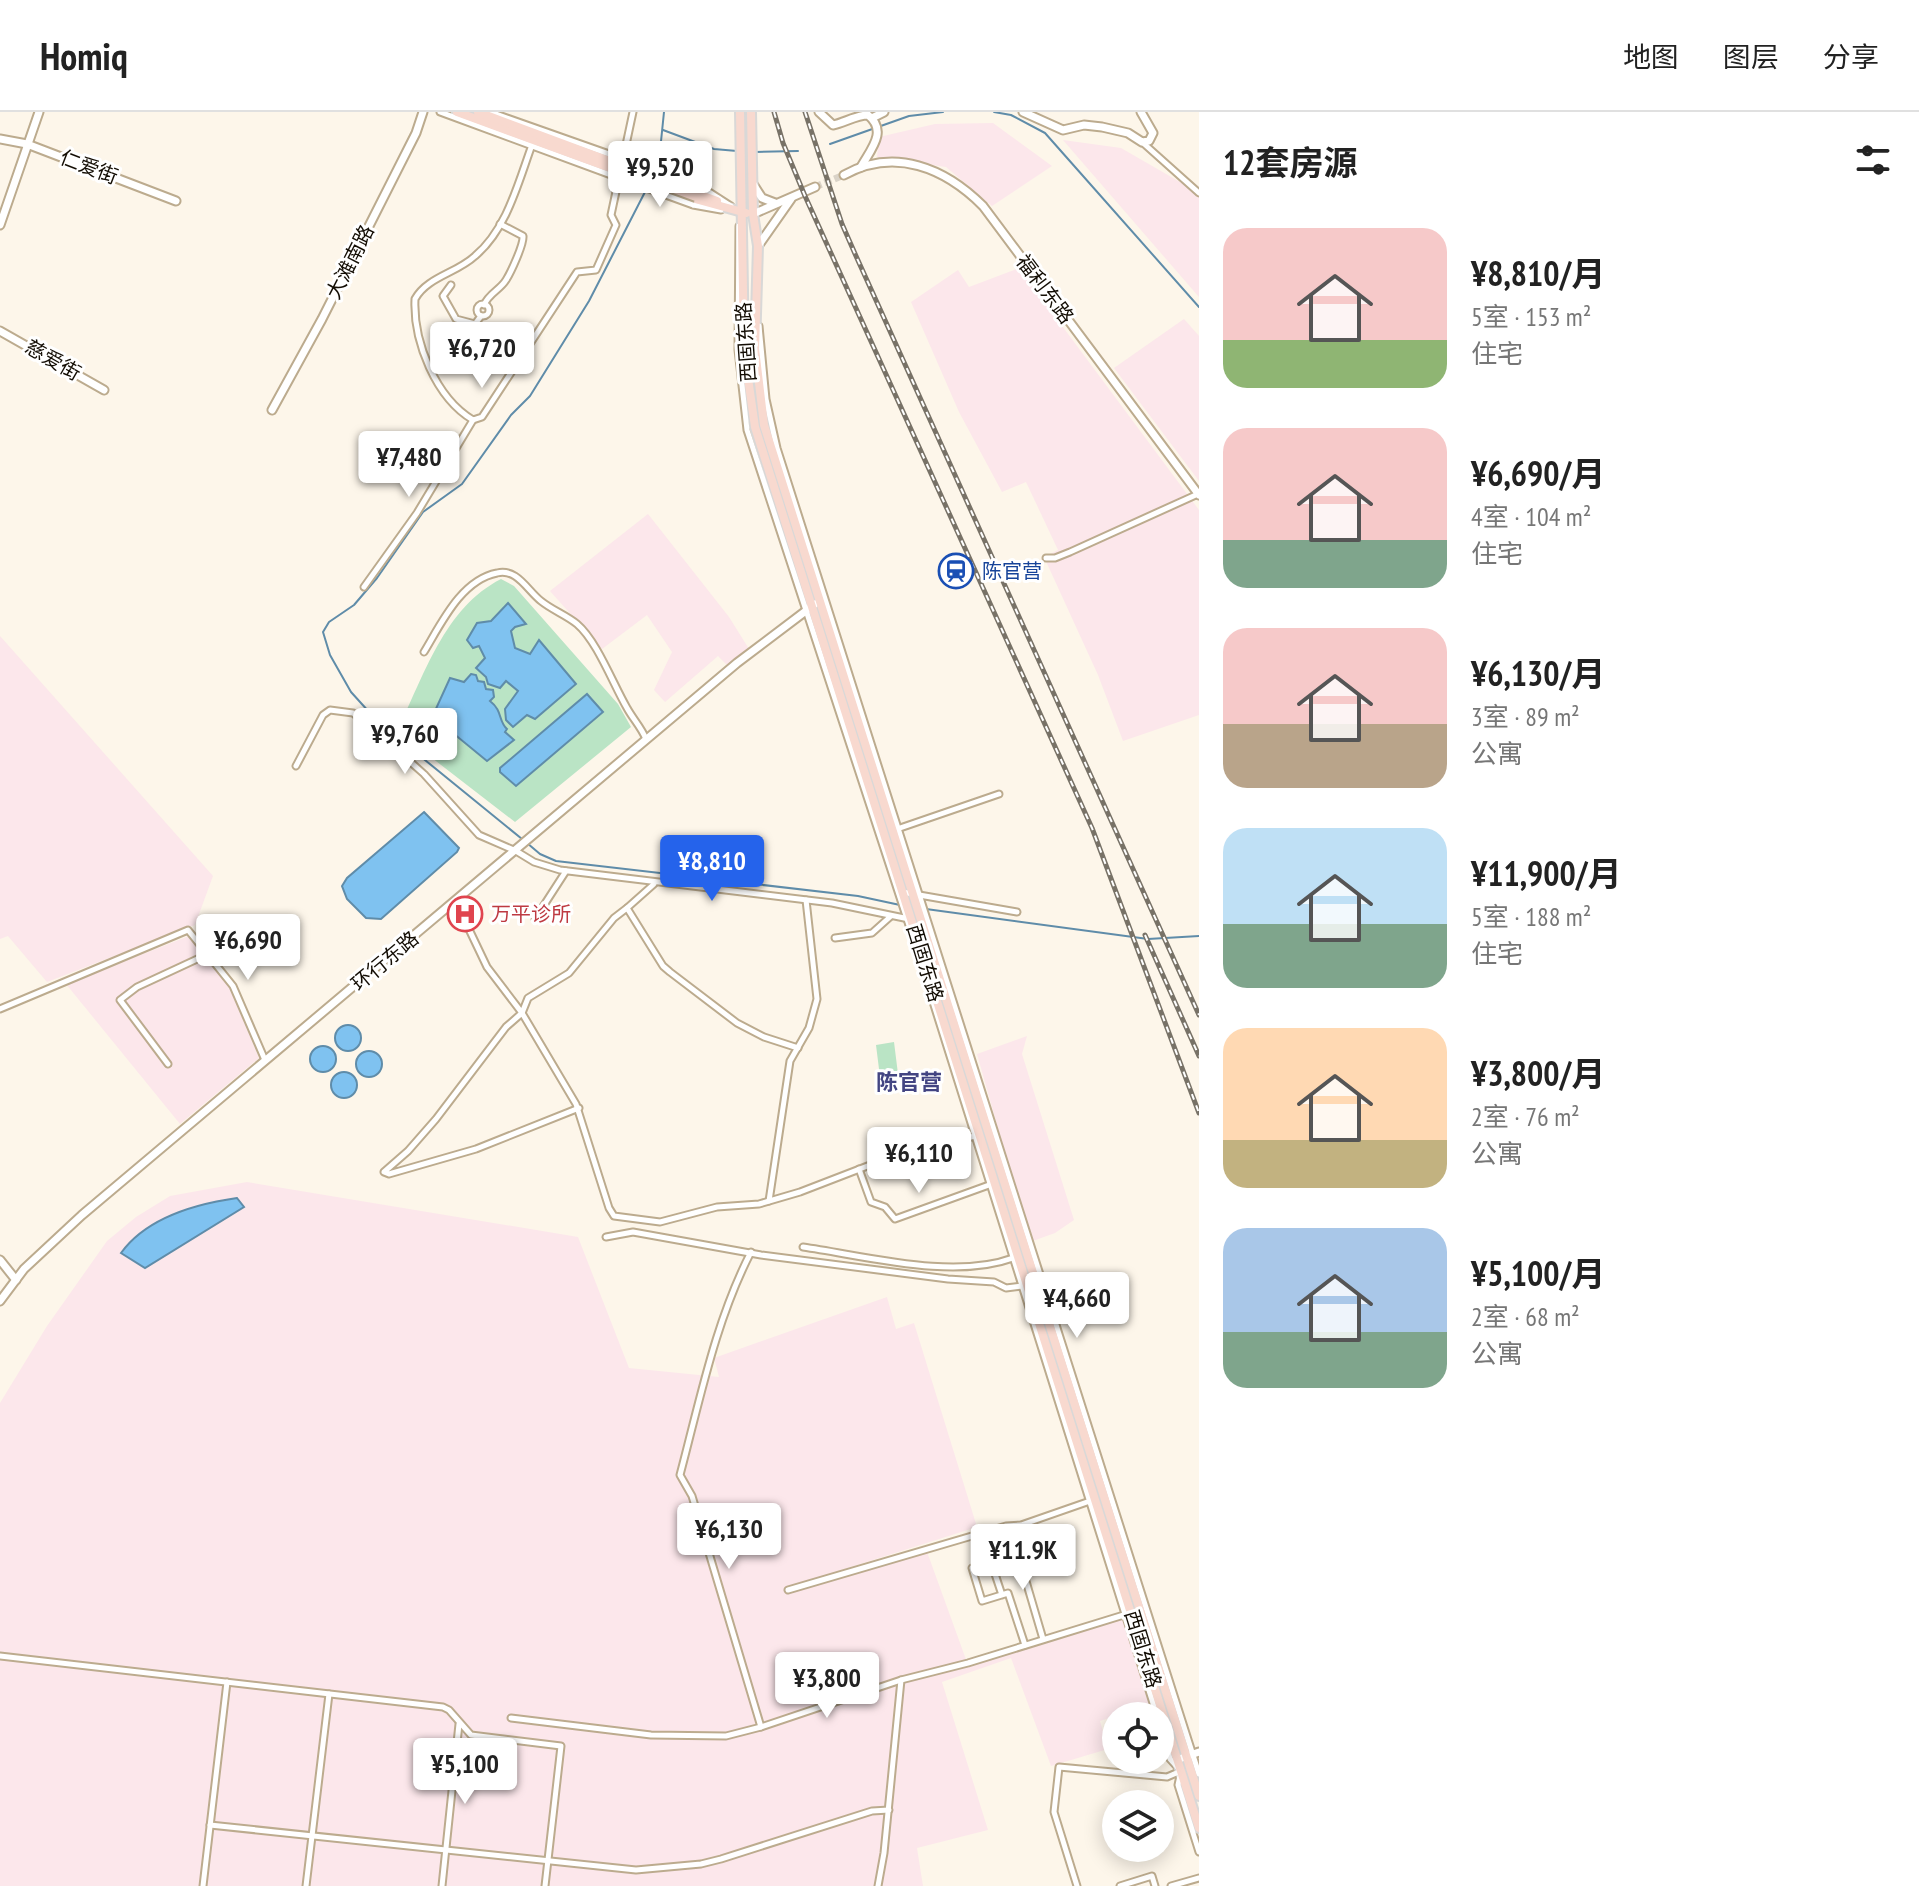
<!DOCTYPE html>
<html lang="zh">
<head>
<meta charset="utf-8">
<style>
  :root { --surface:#fff; --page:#f2f2f2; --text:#222; --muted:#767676; --line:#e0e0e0; --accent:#2563eb }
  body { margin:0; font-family:"PT Sans Narrow","Noto Sans SC",sans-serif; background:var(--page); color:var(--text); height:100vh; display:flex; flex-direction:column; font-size:30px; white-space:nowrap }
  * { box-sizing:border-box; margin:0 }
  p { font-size:26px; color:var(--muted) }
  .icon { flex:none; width:44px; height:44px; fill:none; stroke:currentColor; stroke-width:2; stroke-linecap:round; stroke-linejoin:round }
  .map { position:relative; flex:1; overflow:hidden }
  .side { display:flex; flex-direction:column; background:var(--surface); width:720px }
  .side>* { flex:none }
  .tools { position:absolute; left:1102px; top:1590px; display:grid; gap:16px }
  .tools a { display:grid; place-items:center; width:72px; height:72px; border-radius:50%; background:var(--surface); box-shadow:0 4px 20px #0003; font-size:40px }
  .price { position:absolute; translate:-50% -68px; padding:0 18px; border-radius:8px; background:#fff; color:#222; font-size:26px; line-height:52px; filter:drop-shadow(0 2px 4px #0008) }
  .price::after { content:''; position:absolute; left:50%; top:48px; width:24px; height:18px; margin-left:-12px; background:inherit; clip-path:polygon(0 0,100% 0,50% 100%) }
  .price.on { background:var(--accent); color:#fff }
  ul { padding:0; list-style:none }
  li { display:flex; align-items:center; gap:24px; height:200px; padding:0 24px }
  li span { display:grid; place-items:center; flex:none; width:224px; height:160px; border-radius:24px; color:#555 }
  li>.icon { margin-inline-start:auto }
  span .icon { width:96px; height:96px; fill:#fffc; stroke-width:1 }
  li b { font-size:34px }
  h2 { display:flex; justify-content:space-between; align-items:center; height:96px; padding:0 24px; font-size:34px }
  header { display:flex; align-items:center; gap:48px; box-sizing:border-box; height:112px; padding:0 40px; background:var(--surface); border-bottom:2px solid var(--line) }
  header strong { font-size:38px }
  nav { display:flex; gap:44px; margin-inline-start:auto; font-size:28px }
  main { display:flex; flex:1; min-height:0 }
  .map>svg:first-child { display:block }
</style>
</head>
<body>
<header>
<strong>Homiq</strong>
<nav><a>地图</a><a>图层</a><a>分享</a></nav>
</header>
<main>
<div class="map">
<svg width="1199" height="1774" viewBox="0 0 1199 1774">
  <rect width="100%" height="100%" fill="#fdf6ea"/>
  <g fill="#fce7eb">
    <polygon points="993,11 1052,54 992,94 946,55 877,45 879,25 935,12"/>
    <polygon points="1063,28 1121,36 1199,81 1199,185"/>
    <polygon points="1019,156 1199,398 1199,603 1123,629 1098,563 1044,445 1058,438 1026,370 1002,380 959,300 911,190 958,158 969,175"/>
    <polygon points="1184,207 1199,224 1199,369 1114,256"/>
    <polygon points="648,402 729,505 749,537 728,554 718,544 665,590 654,578 672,540 647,503 602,537 550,479"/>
    <polygon points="0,524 213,764 195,813 47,870 8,824 0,827"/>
    <polygon points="189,824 229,875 259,946 180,1012 66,872"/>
    <polygon points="1027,924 1022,942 1074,1108 1055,1121 1030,1130 977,942"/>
    <polygon points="247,1070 578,1125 629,1256 719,1265 714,1246 887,1185 896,1217 914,1211 977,1415 813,1467 926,1437 968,1553 1124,1507 1149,1593 1100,1609 1108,1637 1051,1654 1011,1546 942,1570 988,1718 917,1736 923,1774 0,1774 0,1291 47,1214 107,1129 136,1105 170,1084"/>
  </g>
  <g fill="#bae4c5">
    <path d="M501 467 514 474 618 592 631 615 515 710 397 619C424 564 444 496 501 467Z"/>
    <polygon points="894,930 898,962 880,965 876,933"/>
  </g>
  <g fill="#7fc2f0" stroke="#5f8ca9" stroke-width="2">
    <polygon points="508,491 526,512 515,515 511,519 515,536 530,542 539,528 576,572 535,607 527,603 513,615 506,608 505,597 518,579 506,569 500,576 488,572 486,565 476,556 485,546 479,534 473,536 467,528 477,511 491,509"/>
    <path d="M471 562 476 563 478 569 484 570 486 577 493 578 494 585 490 589C503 599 498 609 507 617L505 620 514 628 487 649 437 608 434 601 450 566 464 570Z"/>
    <polygon points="587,582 603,600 516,674 500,660 500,656"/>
    <polygon points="424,700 459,736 457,740 381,807 366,806 347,787 342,774 347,766"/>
    <circle cx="348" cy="926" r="13"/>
    <circle cx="323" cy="947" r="13"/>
    <circle cx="369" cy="952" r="13"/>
    <circle cx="344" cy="973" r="13"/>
    <path d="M237 1086 244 1095 145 1156 121 1141C147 1105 195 1092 237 1086Z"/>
  </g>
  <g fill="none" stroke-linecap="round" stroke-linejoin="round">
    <g stroke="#5f8ca9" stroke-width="2">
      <polyline points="994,0 1011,3 1045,21 1199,195"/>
      <polyline points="663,18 714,37 737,39"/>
      <polyline points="830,32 909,4 943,0"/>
      <polyline points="756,40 798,39"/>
      <polyline points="655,57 659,49 664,0"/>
      <polyline points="522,727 393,622 370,601 351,580 330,543 323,520 329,510 354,493 377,466 423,400 462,372 511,303 530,284 589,189 646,78"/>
      <polyline points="527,731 540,742 556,749 858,784 900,793"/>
      <polyline points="926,797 1148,827 1199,824"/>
    </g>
    <polyline stroke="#dad3c8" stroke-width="7" stroke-dasharray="7 3.5" stroke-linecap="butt" points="815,75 844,63"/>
    <g stroke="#bcab8e" stroke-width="9">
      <g id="street">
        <polyline points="440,0 638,73"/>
        <polyline points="490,0 700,74 731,94"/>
        <polyline points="1142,30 1199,81"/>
        <path d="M532 33C518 71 507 117 475 144 457 161 427 165 415 187 413 230 436 286 473 308L482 305 577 160 596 158 616 113 611 103 633 0"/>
        <polyline points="693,93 721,98"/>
        <polyline points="739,114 738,238 747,318 907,807 1157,1604"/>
        <polyline points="451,173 443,184 456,207 475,212 481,204"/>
        <circle cx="483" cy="198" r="6"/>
        <path d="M484 193C489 181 500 178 506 168 511 160 524 132 523 124L500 112"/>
        <polyline points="759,214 766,287 777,336 1199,1662"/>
        <polyline points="1046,446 1055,446 1070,440 1198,382"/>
        <polyline points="364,475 417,401 473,308"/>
        <path d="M424 540C441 512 461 468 497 461 517 456 527 478 541 489 552 498 566 503 577 512 597 529 613 572 627 596 633 607 641 615 646 627"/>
        <polyline points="296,654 323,603 330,598 353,601 379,622 424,662 479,723 516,739 534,750 560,758 832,791 909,807"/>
        <polyline points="900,716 999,682"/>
        <polyline points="902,780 1017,800"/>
        <polyline points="456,790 487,855 522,901 576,992 609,1096 614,1104 660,1110 717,1095 759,1092 800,1080 896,1043 975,1024"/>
        <polyline points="627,796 654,772"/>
        <polyline points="535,807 566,759"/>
        <polyline points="835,826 872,821 891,804"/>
        <polyline points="0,897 188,818 233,874 265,948"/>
        <polyline points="168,952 120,888 137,875 208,842"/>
        <polyline points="579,996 476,1037 389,1062 384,1060 408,1039 436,1007 506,915 522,901 528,886 569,861 614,806 627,796 663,854 670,860 737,911 764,925 798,936"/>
        <polyline points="859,1057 871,1090 885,1095 895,1107 989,1073"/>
        <polyline points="769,1089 790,949 809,916 817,887 806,788"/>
        <polyline points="606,1125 633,1120 761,1143 948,1167 994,1170 1006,1176 1022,1174"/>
        <path d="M803 1135C866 1144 953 1168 1013 1146"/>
        <path d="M751 1140C715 1210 700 1288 680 1363L692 1384 761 1615"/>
        <polyline points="1013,1425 1043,1527"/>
        <polyline points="788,1478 1006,1414 1021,1413 1090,1389"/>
        <polyline points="1002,1483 991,1450 972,1456 982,1489 1008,1481 1025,1533"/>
        <polyline points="0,1544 443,1595 449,1598 471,1623 561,1634 545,1774"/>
        <polyline points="511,1606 651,1623 726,1624 761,1615 901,1568 968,1551 1127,1502"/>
        <polyline points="1160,1615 1170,1647 1181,1659 1178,1673 1199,1740"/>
        <polyline points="210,1713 636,1758 701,1752 721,1747 872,1699 889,1698"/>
        <polyline points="203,1774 227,1570"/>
        <polyline points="306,1774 329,1582"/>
        <polyline points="442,1774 459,1612"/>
        <polyline points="878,1774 884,1741 901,1568"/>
        <polyline points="1077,1774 1054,1700 1059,1655 1167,1665 1181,1659"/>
        <polyline points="1120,1774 1152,1764 1155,1774"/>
        <polyline points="1171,1774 1199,1766"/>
      </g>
    </g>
    <g stroke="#bcab8e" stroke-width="11">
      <g id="secondary">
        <path d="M819 0 833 13C844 11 856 3 868 3 888 19 871 37 861 55"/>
        <polyline points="1023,0 1063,18 1084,13 1102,15 1128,21 1142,30 1149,29 1153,21 1141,0"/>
        <polyline points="872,6 884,0"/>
        <polyline points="0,27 27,32 176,89"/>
        <path d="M844 63C895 35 945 56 983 94L1199 383"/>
        <polyline points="753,72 762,86 775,91"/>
        <polyline points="753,102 815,75"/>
        <polyline points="0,113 39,0"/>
        <polyline points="758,134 791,87"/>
        <polyline points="0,219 104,278"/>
        <polyline points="272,298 322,207 416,21 423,0"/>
        <polyline points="0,1148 16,1168"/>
        <polyline points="0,1189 24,1157 82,1103 737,551 815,492"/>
        <polyline points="1182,1646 1199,1640"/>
      </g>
    </g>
    <g stroke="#d9d8d7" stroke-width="12">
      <g id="primary">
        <polyline points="457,0 695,87 746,101"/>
        <polyline points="478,0 717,89"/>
        <polyline points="740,0 744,238 755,315 1199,1716"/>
        <polyline points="751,0 753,102 758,134 755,237 764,313 1199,1684"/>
      </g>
    </g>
    <use href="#street" stroke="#fff" stroke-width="5"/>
    <use href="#secondary" stroke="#fff" stroke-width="7"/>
    <use href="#primary" stroke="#f8d9cf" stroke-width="8"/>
    <g stroke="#787267" stroke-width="5">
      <g id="rail">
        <polyline points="774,0 783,31 805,84 1092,716 1199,1001"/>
        <polyline points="805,0 842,112 856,144 1199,903"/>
        <polyline points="1145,823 1199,944"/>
      </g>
    </g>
    <use href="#rail" stroke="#fff" stroke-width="2" stroke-dasharray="6" stroke-linecap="butt"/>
    <g stroke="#bcab8e" stroke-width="9" stroke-linecap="butt">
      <polyline id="street-bridge" points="638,73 693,93"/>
    </g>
    <use href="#street-bridge" stroke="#fff" stroke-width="5"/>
  </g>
  <defs>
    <g id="station-ring" transform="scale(1.8)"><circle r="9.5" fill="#fff" stroke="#1a4fb4" stroke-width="1.5"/><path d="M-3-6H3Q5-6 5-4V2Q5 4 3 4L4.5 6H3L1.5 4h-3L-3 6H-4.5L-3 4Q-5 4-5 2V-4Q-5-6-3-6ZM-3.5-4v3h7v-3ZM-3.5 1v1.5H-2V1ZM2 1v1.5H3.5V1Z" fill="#1a4fb4"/></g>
    <g id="hospital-ring" transform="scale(1.8)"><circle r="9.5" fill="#fff" stroke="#e0444e" stroke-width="1.5"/><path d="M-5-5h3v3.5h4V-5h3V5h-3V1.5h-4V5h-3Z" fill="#e0444e"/></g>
  </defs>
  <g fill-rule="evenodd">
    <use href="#station-ring" x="956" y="459"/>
    <use href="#hospital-ring" x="465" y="802"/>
  </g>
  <g text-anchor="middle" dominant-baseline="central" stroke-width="6" stroke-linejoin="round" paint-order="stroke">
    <g font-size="20" fill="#130d04" stroke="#fff">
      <text transform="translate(89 55) rotate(21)">仁爱街</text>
      <text transform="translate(350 150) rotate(-63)">大滩南路</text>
      <text transform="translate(1045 177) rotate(53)">福利东路</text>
      <text transform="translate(746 230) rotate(-94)">西固东路</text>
      <text transform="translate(53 248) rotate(30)">慈爱街</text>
      <text transform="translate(385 849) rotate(-40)">环行东路</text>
      <text transform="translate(925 851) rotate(73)">西固东路</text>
      <text transform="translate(1143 1537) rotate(73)">西固东路</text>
    </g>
    <g font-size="20" fill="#164399" stroke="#fff" text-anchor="start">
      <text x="982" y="459">陈官营</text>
    </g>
    <g font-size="20" fill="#be3a42" stroke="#fff" text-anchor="start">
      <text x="491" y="802">万平诊所</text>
    </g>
    <g font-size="22" font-weight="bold" fill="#434582" stroke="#fff">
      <text x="909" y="970">陈官营</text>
    </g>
  </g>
</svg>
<div class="tools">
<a><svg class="icon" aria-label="locate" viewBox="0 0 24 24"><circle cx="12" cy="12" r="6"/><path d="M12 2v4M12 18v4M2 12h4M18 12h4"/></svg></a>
<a><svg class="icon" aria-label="layers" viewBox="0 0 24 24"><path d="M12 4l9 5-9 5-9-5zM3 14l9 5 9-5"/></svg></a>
</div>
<b class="price" style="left:660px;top:97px">¥9,520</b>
<b class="price" style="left:482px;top:278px">¥6,720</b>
<b class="price" style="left:409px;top:387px">¥7,480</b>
<b class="price" style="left:405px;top:664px">¥9,760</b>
<b class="price on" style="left:712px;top:791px">¥8,810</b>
<b class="price" style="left:248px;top:870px">¥6,690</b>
<b class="price" style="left:919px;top:1083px">¥6,110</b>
<b class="price" style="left:1077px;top:1228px">¥4,660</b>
<b class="price" style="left:729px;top:1459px">¥6,130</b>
<b class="price" style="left:1023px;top:1480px">¥11.9K</b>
<b class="price" style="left:827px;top:1608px">¥3,800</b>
<b class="price" style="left:465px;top:1694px">¥5,100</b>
</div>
<section class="side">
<h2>12套房源<svg class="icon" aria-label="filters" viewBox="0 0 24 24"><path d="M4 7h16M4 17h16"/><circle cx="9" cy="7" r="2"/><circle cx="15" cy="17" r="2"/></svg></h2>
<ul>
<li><span style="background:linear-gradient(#f6c9c9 70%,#8fb573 0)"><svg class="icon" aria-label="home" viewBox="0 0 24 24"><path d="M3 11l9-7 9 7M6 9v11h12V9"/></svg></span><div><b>¥8,810/月</b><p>5室 · 153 m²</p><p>住宅</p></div></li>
<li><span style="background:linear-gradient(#f6c9c9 70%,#7fa58c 0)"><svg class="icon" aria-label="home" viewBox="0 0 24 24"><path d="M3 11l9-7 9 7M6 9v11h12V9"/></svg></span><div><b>¥6,690/月</b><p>4室 · 104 m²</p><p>住宅</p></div></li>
<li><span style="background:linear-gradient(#f6c9c9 60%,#b9a48a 0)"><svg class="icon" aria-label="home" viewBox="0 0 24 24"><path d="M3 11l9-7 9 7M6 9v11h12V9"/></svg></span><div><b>¥6,130/月</b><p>3室 · 89 m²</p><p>公寓</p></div></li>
<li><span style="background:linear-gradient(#bfe0f5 60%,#7fa58c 0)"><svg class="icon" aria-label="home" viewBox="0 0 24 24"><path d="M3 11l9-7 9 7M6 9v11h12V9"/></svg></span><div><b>¥11,900/月</b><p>5室 · 188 m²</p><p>住宅</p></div></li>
<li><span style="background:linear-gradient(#ffd9b3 70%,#c2b280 0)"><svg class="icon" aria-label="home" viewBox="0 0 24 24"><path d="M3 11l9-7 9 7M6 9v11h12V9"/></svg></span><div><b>¥3,800/月</b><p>2室 · 76 m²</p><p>公寓</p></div></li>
<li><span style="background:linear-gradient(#a9c7e8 65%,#7fa58c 0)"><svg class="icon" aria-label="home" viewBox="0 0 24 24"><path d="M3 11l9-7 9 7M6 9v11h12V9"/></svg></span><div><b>¥5,100/月</b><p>2室 · 68 m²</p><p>公寓</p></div></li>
</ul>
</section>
</main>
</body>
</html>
